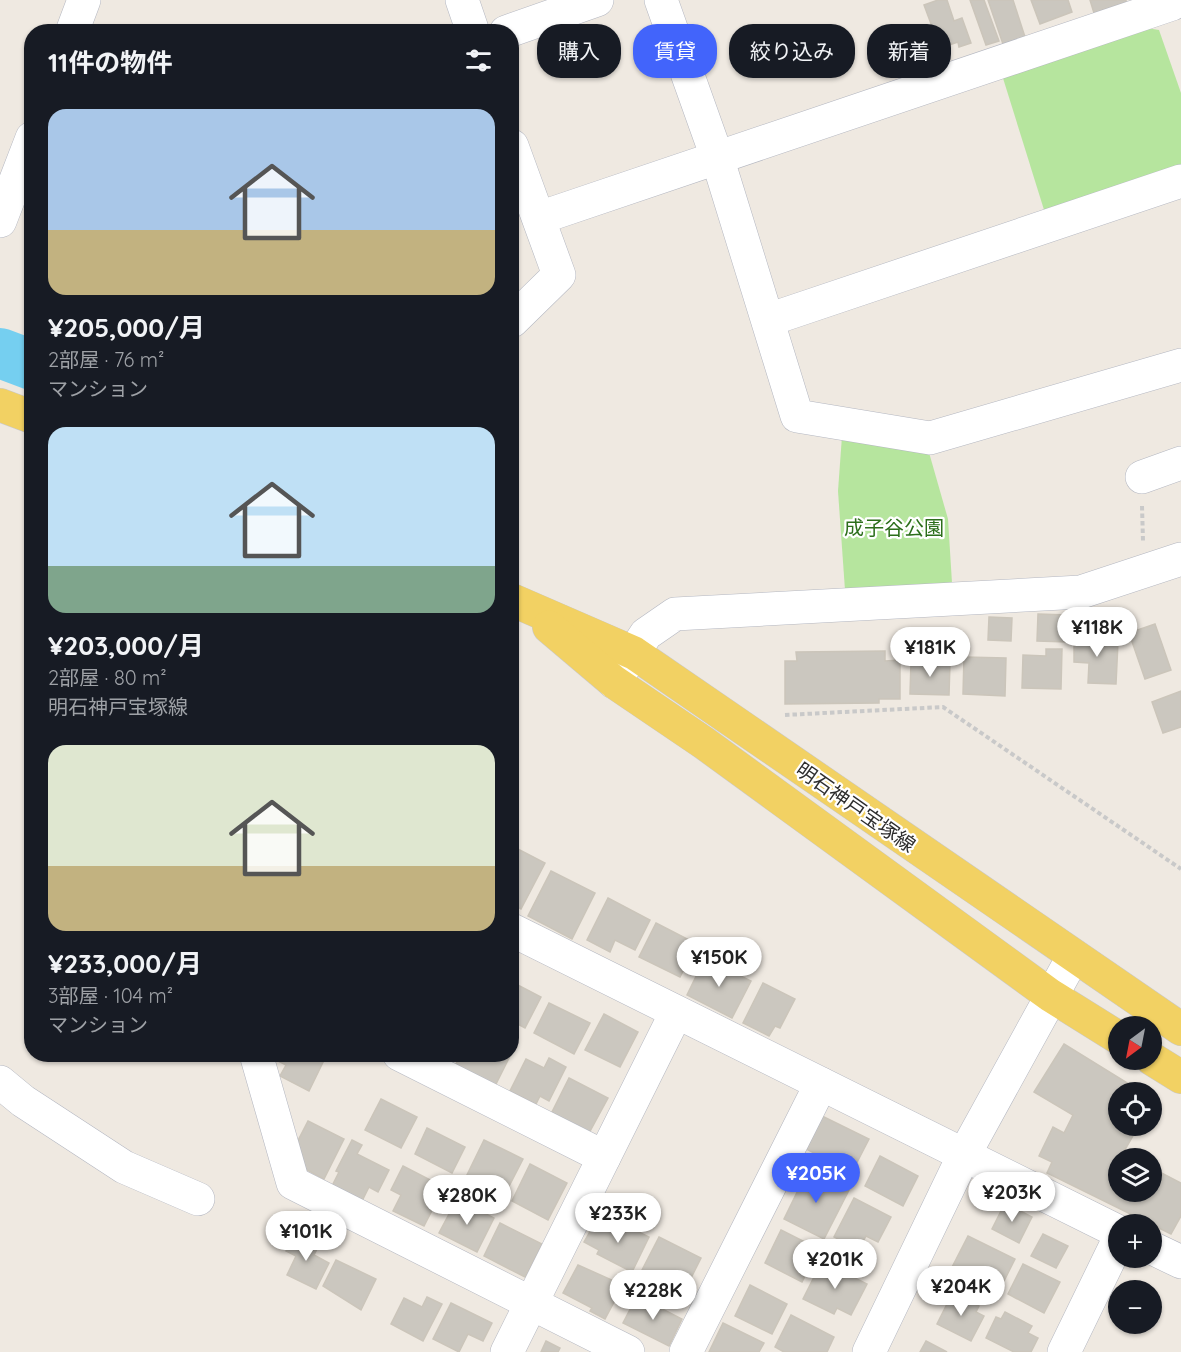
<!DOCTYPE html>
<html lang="ja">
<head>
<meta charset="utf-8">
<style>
  :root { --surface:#171b24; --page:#20242c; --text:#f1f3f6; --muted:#9ea1a6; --accent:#4264fb }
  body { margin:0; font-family:Quicksand,"Noto Sans JP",sans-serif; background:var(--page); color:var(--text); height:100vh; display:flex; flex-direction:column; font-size:22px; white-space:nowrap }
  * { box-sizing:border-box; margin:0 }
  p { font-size:20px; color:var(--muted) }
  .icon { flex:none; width:33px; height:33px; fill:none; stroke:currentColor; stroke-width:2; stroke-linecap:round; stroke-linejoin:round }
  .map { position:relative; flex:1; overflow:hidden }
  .details { position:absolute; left:24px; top:24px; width:495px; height:1038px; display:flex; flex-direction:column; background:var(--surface); border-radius:24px; box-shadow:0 2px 4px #0004 }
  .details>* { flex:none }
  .hud { position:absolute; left:537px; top:24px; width:554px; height:54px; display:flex; gap:12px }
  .needle { width:39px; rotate:212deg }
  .buttons { position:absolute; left:1108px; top:1016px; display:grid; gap:12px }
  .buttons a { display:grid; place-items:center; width:54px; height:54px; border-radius:50%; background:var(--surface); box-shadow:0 2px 4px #0004; font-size:30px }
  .price { position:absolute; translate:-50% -51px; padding:0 14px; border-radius:21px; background:#fff; color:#222; font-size:20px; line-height:39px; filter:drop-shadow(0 2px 3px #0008) }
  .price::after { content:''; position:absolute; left:50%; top:36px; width:18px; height:14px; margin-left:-9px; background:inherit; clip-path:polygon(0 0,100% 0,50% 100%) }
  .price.active { background:var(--accent); color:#fff }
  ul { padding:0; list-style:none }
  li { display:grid; align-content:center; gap:12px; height:318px; padding:0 24px }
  li span { display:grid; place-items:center; height:186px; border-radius:18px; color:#555 }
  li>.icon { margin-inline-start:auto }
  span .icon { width:108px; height:108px; fill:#fffc; stroke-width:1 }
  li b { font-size:26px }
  h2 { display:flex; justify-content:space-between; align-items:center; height:72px; padding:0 24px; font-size:26px }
  .tag { padding:0 21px; border-radius:24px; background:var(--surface); box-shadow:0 2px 4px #0004; font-size:21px; line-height:54px }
  .tag.active { background:var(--accent); color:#fff }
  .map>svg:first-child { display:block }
</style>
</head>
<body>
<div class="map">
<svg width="1181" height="1352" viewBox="0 0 1181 1352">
  <rect width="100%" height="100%" fill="#efe9e1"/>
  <g fill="#b6e59e">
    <polygon points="1141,27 1159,30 1181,93 1181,168 1045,213 1002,75"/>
    <polygon points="842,436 928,449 948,519 952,583 845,590 838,491"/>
  </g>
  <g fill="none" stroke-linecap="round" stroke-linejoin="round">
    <polyline stroke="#75cff0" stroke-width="50" points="0,353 32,365"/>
  </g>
  <g fill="#cbc7bf" stroke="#cbc5ba" stroke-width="1.5">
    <polygon points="938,0 947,0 954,21 962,18 971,43 959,47 958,42 940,48 924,5"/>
    <polygon points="970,0 984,0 999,41 986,45"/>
    <polygon points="988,0 1013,0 1025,37 1003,44"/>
    <polygon points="1031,0 1068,0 1072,12 1040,24"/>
    <polygon points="1090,0 1126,0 1126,2 1094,13"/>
    <polygon points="1038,614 1068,615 1067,642 1037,641"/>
    <polygon points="989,617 1012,618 1011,641 988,640"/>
    <polygon points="1155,624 1171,670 1145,679 1129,633"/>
    <polygon points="1074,634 1100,634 1100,642 1118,642 1116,684 1088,683 1089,663 1074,662"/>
    <polygon points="1046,649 1062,649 1061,689 1022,688 1023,655 1046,656"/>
    <polygon points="885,651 885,661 900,660 900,699 879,699 879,703 785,704 785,661 797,661 796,652"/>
    <polygon points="964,657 1006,658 1005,696 963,694"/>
    <polygon points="911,662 950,663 949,695 910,694"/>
    <polygon points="1181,691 1181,727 1163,733 1152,702"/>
    <polygon points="512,846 545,863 521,909 512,904"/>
    <polygon points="551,871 595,893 572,939 528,916"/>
    <polygon points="608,898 650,920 635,950 615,940 610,952 587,940"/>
    <polygon points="656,923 697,944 680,977 639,957"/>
    <polygon points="705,958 751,981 732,1018 687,995"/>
    <polygon points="512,982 541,997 525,1028 512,1021"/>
    <polygon points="763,983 795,999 780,1028 775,1026 769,1036 743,1023"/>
    <polygon points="549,1003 590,1023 574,1054 534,1033"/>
    <polygon points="604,1014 638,1032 620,1067 585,1050"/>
    <polygon points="1064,1044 1129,1084 1125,1092 1119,1092 1119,1103 1110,1121 1134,1134 1123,1153 1132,1158 1119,1158 1119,1191 1152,1191 1152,1168 1181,1183 1181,1216 1171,1234 1047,1173 1052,1162 1039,1156 1053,1127 1064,1133 1073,1115 1034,1092"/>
    <polygon points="274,1054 322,1054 326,1056 309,1091 280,1076 286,1065 272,1058"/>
    <polygon points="461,1054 511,1054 495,1086 455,1066"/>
    <polygon points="549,1058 566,1067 549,1101 540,1096 536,1104 510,1091 526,1059 544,1068"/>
    <polygon points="569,1078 608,1098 589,1133 551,1114"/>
    <polygon points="381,1099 417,1117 401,1148 365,1130"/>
    <polygon points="822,1116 869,1139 852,1172 806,1149"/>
    <polygon points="308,1121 344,1139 324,1179 288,1160"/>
    <polygon points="427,1128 465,1147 452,1173 415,1154"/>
    <polygon points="352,1140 362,1145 357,1154 389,1170 378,1192 369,1187 362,1201 332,1186 339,1172 336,1171"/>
    <polygon points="484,1140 523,1159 504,1196 466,1177"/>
    <polygon points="880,1156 918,1176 903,1206 865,1186"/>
    <polygon points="530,1164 567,1183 548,1220 512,1201"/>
    <polygon points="403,1166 444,1187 424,1226 393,1211 401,1195 391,1190"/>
    <polygon points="808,1170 849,1190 824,1239 784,1219"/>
    <polygon points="854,1198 891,1217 878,1242 866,1236 859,1249 834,1237"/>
    <polygon points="457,1199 494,1218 477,1252 439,1233"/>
    <polygon points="1005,1203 1032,1217 1019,1243 992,1229"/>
    <polygon points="615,1220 649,1237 632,1272 597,1254 599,1250 584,1242 595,1223 609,1230"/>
    <polygon points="500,1223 542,1244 525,1277 484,1256"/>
    <polygon points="781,1230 819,1249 802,1282 765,1263"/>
    <polygon points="296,1233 319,1245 314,1255 329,1263 316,1289 287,1275 296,1256 286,1251"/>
    <polygon points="1043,1234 1068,1246 1056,1268 1031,1256"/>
    <polygon points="968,1236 1015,1259 994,1301 947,1277"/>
    <polygon points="659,1237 701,1258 683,1294 641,1272"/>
    <polygon points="336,1260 376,1279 361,1310 323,1286"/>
    <polygon points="822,1261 867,1284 851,1315 837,1308 834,1314 803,1299"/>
    <polygon points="1023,1264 1060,1282 1044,1313 1008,1294"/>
    <polygon points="578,1265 623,1285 605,1319 590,1311 592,1308 563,1293"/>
    <polygon points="750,1285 787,1304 772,1334 735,1316"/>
    <polygon points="953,1292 979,1306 976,1312 984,1316 971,1341 937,1324"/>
    <polygon points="637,1296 682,1319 669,1346 623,1323"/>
    <polygon points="427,1297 442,1304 423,1341 391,1324 404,1298 422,1307"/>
    <polygon points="451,1303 492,1323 483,1341 468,1334 459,1352 433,1339"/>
    <polygon points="1005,1312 1032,1326 1028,1333 1038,1338 1031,1352 1014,1352 986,1338 996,1317 1001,1319"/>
    <polygon points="791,1315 834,1337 827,1352 784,1352 775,1347"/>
    <polygon points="723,1323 764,1343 759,1352 709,1352"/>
    <polygon points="546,1341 560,1348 558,1352 541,1352"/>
    <polygon points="926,1341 947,1352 920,1352"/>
  </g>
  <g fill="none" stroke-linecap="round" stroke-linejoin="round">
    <g stroke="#b4b7c1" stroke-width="34">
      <g id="minor">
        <polyline points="462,0 473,32"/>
        <polyline points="661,0 717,157 797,416 930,438 1181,365"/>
        <polyline points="72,32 84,0"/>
        <polyline points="506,32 597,0"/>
        <polyline points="512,146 559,275 512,321"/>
        <polyline points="539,218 1172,4"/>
        <polyline points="0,221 32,138"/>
        <polyline points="768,320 1181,181"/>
        <polyline points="1142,477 1181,463"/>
        <polyline points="614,682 646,634 675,614 1081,592 1181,559"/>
        <polyline points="512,930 1119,1232"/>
        <polyline points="256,1054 293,1183 628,1352"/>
        <polyline points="399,1054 604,1157"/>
        <polyline points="0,1082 23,1101 124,1167 198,1199"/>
        <polyline points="1152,1248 1181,1262"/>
        <polyline points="507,1352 676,1013"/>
        <polyline points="686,1352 821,1084"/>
        <polyline points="869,1352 964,1155 1073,957"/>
        <polyline points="1064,1352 1119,1239"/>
      </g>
    </g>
    <g stroke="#c9c9c9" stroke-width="34">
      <g id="major">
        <polyline points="0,405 32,417"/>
        <polyline points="512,600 634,653 1181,1029"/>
        <polyline points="549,627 614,682 704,743 1050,995 1119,1038"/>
        <polyline points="1152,1059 1181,1077"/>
      </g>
    </g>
    <g stroke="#c9c9c9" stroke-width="4" stroke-dasharray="4.5 3" stroke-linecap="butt">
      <polyline points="1142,506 1143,541"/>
      <polyline points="785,715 943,707 1181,869"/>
    </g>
    <use href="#minor" stroke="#fff" stroke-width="33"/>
    <use href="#major" stroke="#f2d163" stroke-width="33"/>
  </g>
  <g text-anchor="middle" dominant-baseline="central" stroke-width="4.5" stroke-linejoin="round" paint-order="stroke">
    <g font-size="20" fill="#2c6e1b" stroke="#fff">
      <text x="894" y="527">成子谷公園</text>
    </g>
    <g font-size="20" fill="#2e2e2e" stroke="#fff">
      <text transform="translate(856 807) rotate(35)">明石神戸宝塚線</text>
    </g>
  </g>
</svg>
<div class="buttons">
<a><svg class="needle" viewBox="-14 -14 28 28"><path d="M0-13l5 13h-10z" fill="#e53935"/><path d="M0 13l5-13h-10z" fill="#9ea1a6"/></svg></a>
<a><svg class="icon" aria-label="locate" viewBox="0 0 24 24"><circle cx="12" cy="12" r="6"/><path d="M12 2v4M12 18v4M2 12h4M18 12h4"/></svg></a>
<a><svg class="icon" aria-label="layers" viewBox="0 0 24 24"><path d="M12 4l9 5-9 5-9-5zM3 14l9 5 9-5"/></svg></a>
<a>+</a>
<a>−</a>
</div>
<b class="price" style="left:1097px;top:658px">¥118K</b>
<b class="price" style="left:930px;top:678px">¥181K</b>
<b class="price" style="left:719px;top:988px">¥150K</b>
<b class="price active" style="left:816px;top:1204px">¥205K</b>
<b class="price" style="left:1012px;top:1223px">¥203K</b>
<b class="price" style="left:467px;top:1226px">¥280K</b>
<b class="price" style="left:618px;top:1244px">¥233K</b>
<b class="price" style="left:306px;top:1262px">¥101K</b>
<b class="price" style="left:835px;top:1290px">¥201K</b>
<b class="price" style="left:961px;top:1317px">¥204K</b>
<b class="price" style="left:653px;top:1321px">¥228K</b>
<div class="hud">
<a class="tag">購入</a>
<a class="tag active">賃貸</a>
<a class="tag">絞り込み</a>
<a class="tag">新着</a>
</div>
<section class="details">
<h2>11件の物件<svg class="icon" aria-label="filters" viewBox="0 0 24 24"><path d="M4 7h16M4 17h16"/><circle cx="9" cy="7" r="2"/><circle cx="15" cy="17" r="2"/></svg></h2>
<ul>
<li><span style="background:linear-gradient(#a9c7e8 65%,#c2b280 0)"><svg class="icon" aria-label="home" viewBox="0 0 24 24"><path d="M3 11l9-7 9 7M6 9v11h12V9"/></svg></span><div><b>¥205,000/月</b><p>2部屋 · 76 m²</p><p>マンション</p></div></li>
<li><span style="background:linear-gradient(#bfe0f5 75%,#7fa58c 0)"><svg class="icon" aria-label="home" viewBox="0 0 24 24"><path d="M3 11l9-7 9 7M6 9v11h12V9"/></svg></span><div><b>¥203,000/月</b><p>2部屋 · 80 m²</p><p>明石神戸宝塚線</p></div></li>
<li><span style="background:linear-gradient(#dfe7d0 65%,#c2b280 0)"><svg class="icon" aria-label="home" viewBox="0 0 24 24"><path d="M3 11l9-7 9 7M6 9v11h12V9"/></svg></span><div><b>¥233,000/月</b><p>3部屋 · 104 m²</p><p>マンション</p></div></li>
</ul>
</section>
</div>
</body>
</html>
